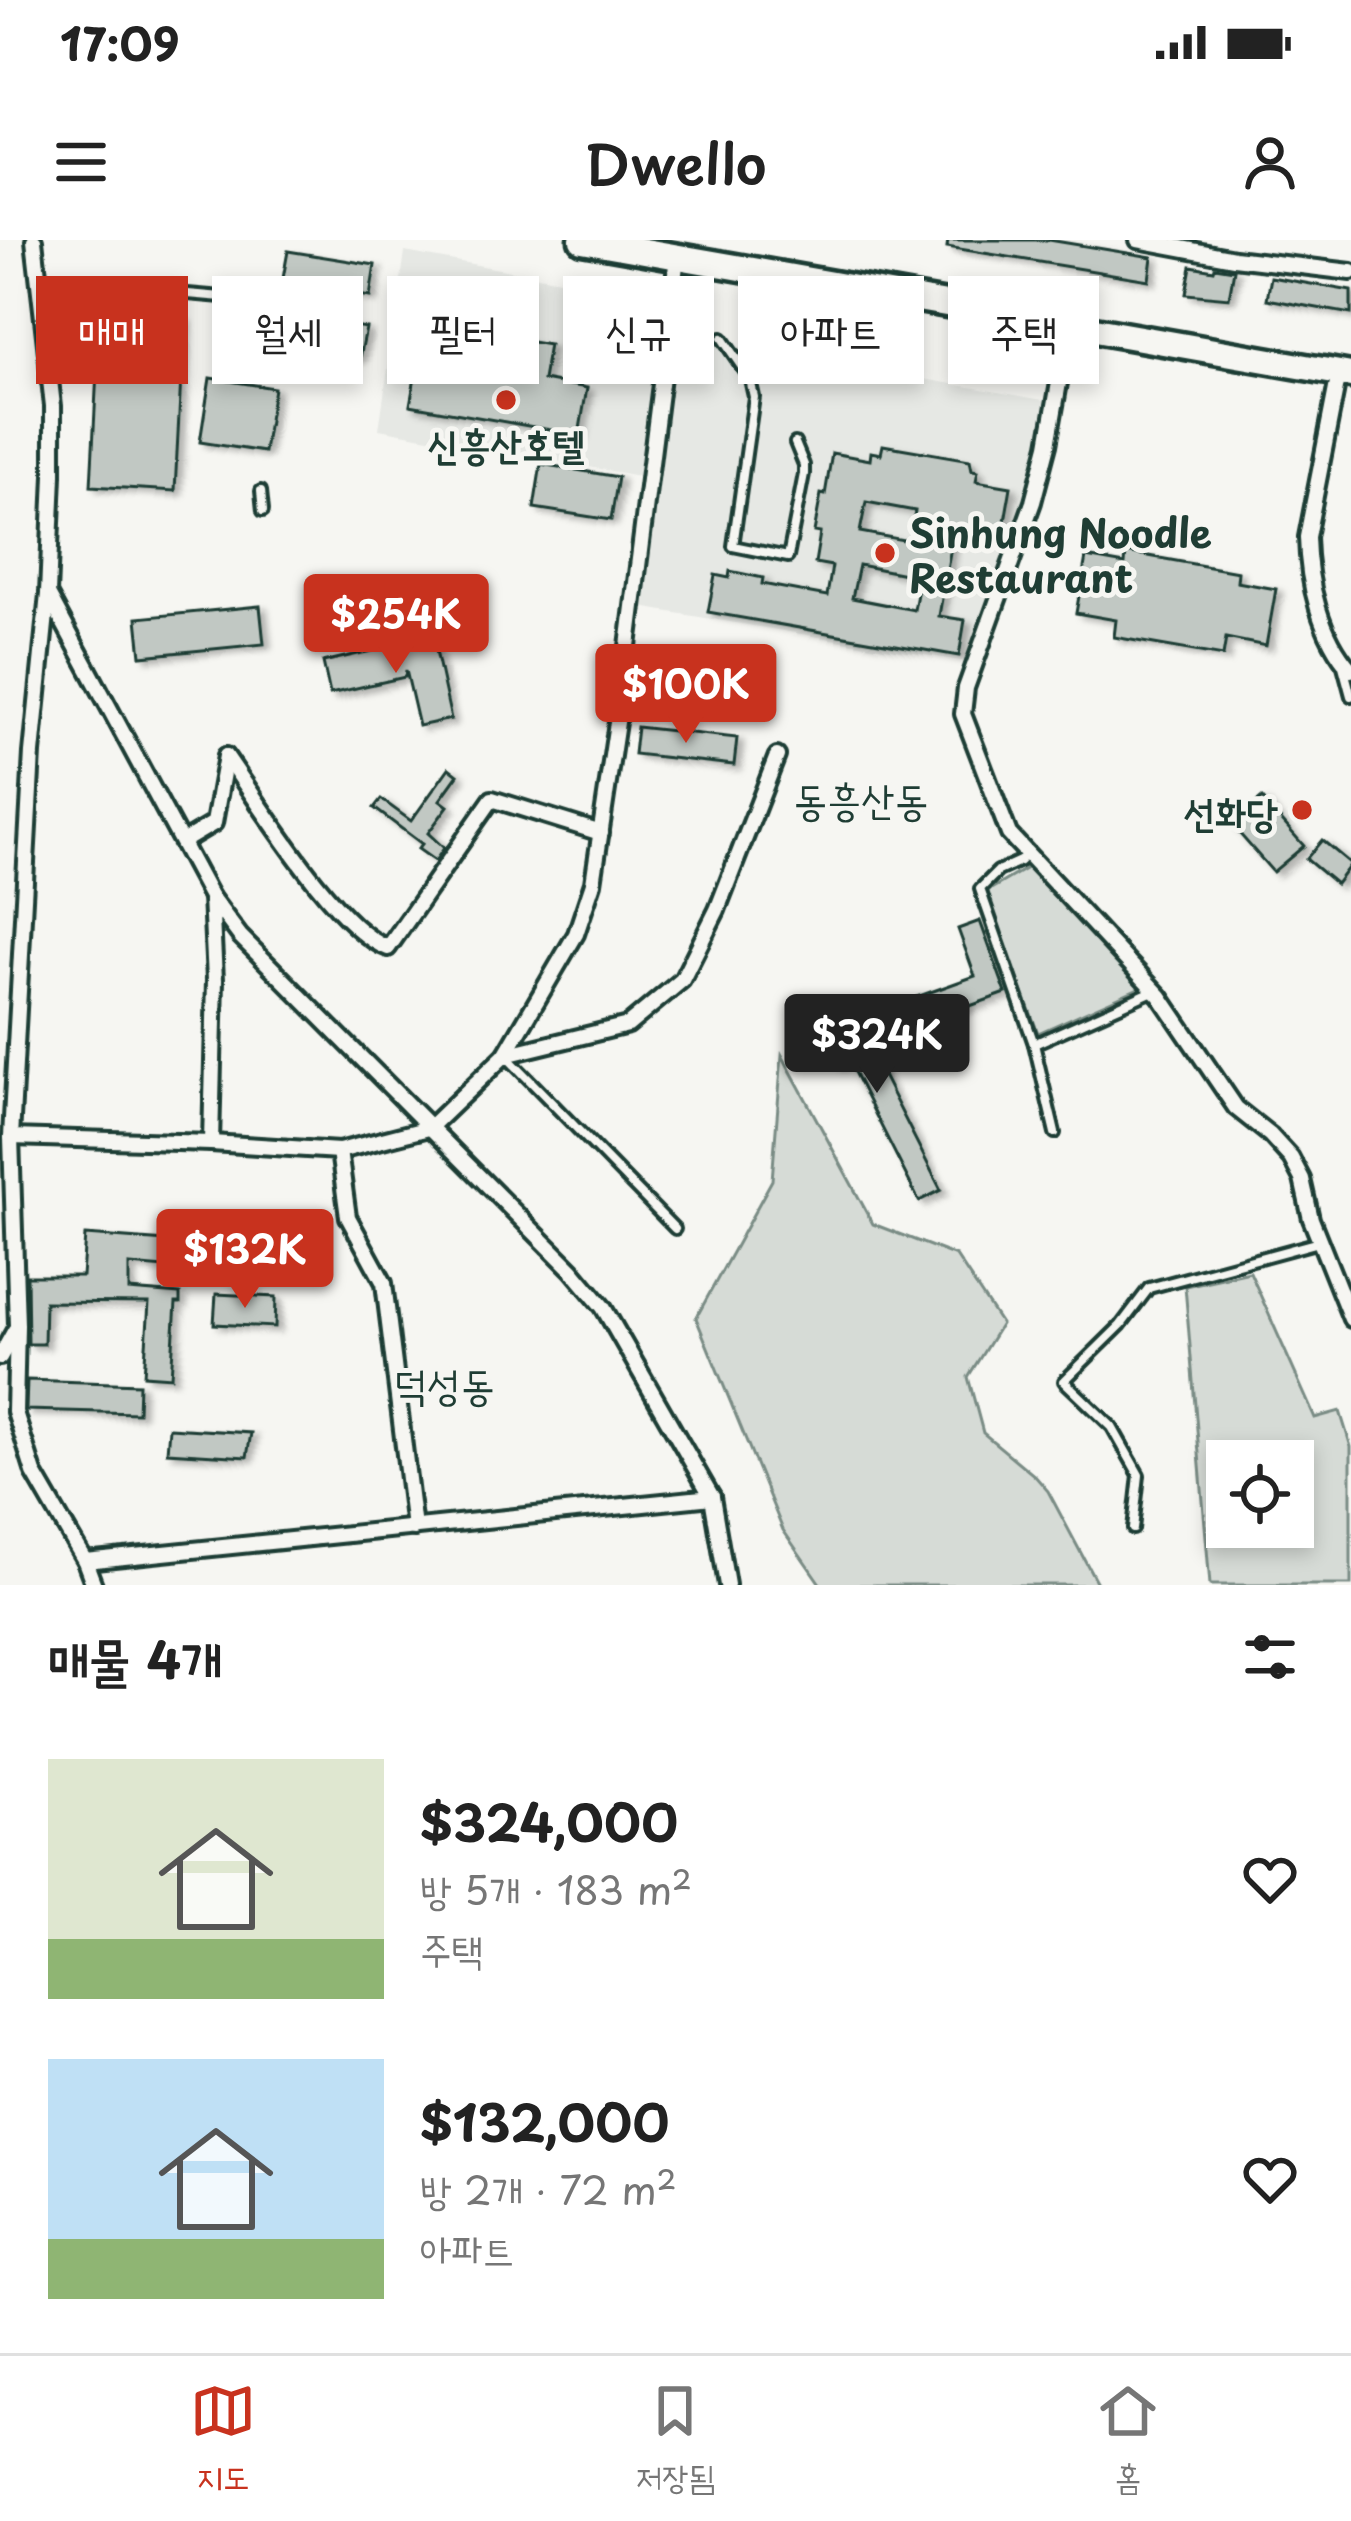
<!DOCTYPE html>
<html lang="ko">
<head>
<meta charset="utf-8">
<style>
  :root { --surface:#fff; --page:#f2f2f2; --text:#222; --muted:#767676; --line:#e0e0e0; --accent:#c8321e }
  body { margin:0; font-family:"Playpen Sans","Poor Story",sans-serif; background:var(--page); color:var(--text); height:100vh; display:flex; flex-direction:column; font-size:45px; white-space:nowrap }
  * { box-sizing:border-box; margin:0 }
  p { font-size:39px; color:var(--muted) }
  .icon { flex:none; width:66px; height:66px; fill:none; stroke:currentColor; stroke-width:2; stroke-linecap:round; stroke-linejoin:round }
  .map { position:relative; height:1345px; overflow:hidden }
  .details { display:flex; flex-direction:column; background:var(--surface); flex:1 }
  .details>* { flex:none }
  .guide { position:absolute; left:36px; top:36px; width:1281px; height:108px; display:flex; gap:24px }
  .fabs { position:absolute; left:1206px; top:1200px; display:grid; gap:24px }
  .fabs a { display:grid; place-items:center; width:108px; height:108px; border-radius:0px; background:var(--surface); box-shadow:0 6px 18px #0003; font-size:60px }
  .price { position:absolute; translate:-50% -102px; padding:0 27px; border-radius:12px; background:var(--accent); color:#fff; font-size:39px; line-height:78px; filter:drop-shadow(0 3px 6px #0008) }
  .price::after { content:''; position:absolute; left:50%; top:72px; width:36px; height:27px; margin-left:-18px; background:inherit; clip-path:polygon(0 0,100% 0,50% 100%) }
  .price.selected { background:#222; color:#fff }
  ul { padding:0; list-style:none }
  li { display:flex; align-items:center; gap:36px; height:300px; padding:0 48px }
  li span { display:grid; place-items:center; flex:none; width:336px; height:240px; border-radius:0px; color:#555 }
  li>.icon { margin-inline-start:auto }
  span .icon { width:144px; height:144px; fill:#fffc; stroke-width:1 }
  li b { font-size:51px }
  h2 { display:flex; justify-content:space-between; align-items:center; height:144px; padding:0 48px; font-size:51px }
  .tag { padding:0 42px; border-radius:0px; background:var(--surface); box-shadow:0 6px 18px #0003; font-size:42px; line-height:108px }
  .tag.selected { background:var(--accent); color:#fff }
  .status { display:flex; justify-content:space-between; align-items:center; height:84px; padding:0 60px; background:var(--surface); direction:ltr }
  .status svg { height:33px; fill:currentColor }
  header { display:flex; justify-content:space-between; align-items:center; height:156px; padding:0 48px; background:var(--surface); font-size:54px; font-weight:600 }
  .tabs { display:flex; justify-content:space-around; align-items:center; height:168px; border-top:3px solid var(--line); background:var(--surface); font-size:33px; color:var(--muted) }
  .tabs a { display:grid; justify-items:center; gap:6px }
  .tabs .selected { color:var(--accent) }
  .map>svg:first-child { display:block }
</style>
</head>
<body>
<div class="status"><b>17:09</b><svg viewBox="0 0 49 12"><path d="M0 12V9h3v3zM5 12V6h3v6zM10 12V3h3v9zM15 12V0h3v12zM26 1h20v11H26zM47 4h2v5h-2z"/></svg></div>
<header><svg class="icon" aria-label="menu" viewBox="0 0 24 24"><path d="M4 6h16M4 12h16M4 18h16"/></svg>Dwello<svg class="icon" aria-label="person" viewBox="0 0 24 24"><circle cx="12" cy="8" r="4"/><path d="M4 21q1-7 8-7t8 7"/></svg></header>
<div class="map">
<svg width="1351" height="1345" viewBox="0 0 1351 1345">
  <defs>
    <filter id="shadow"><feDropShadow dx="6" dy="4" stdDeviation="3" flood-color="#0004"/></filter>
  </defs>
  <rect width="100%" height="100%" fill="#f6f6f2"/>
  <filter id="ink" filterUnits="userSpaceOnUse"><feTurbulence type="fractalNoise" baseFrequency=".00833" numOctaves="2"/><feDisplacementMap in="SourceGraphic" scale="24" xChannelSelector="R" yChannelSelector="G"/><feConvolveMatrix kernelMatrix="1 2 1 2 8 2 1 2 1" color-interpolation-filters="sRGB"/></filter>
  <g filter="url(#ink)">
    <g fill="#e6e8e4">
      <polygon points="405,12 665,59 639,236 379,189"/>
      <polygon points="672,95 1049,161 1027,251 967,422 640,367"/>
    </g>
    <g fill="#d6dbd6" stroke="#7a8c85" stroke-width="3" fill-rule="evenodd">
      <polygon points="1032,625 1143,746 1038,793 986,652"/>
      <polygon points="782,815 873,984 956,1016 1001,1084 968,1137 983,1193 1035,1236 1048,1251 1098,1345 821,1345 783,1290 696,1078 772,940"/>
      <path d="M1250 1032 1315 1178 1340 1171 1351 1207V1345H1210L1185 1046ZM1227 1221H1293V1287H1227Z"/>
    </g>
    <g fill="#c1c8c3" stroke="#1f3d34" stroke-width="3" fill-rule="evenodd" filter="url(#shadow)">
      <polygon points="948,0 1049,0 1152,17 1149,40 947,7"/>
      <polygon points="288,11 375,25 370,57 353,54 354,48 309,40 302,83 346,91 347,85 366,88 360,118 271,104"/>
      <polygon points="1191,26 1214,30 1215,27 1234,30 1229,58 1186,54"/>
      <polygon points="1271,37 1351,51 1351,74 1267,59"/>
      <polygon points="100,74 184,79 175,251 91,246"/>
      <polygon points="526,101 549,105 543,140 587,148 579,195 410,165 418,121 519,140"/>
      <polygon points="210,138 274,148 264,212 200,202"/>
      <path d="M883 205 970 220 972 230 978 231 976 241 1011 247 1002 298 954 289 939 376 965 380 959 416 708 372 715 335 729 338 730 331 763 338 762 344 827 356 832 326 815 323 820 293 814 292 821 254 825 255 832 213 870 220 871 212 881 214ZM866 262 915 271 909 301 860 292ZM859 325 920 337 914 370 852 358Z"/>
      <polygon points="541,224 618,237 611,280 534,268"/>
      <polygon points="1126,312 1238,332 1237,342 1276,349 1266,406 1226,398 1223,416 1114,397 1116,380 1076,373 1086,317 1125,324"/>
      <polygon points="260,366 264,404 141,416 137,378"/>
      <polygon points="433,397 451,479 419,486 406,430 405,437 330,454 323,422"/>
      <polygon points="649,439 709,450 705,472 645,461"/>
      <polygon points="637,487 737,498 734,525 634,514"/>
      <polygon points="449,528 458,535 440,560 448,566 428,593 444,608 435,621 418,609 422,604 374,568 381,559 411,581"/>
      <polygon points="1262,558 1304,606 1273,632 1231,584"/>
      <polygon points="1322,600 1351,624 1336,644 1306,619"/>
      <polygon points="980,681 1006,753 909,788 900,763 975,736 958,689"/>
      <polygon points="841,762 867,811 870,810 941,950 919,961 848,820 837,826 812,777"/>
      <polygon points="85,995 166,1001 164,1028 129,1025 129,1050 180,1054 180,1063 176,1063 171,1137 144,1135 149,1063 45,1062 44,1104 28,1104 27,1036 82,1036"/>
      <polygon points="218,1000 233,1002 232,1005 288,1009 289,1006 304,1007 303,1031 217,1024"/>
      <polygon points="216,1054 276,1057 275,1087 214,1084"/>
      <polygon points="27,1140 139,1144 138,1173 26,1170"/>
      <polygon points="169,1188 251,1193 247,1217 167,1212"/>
    </g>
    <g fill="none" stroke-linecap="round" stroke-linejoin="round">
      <g stroke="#1f3d34" stroke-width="16">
        <g id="service">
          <polyline points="40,41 256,60 252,125"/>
          <polyline points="722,98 750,139 754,157 733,306 788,317 804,234 804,225 795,203"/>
          <polyline points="261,251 263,271"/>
          <polyline points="1343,426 1351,456"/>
          <polyline points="1026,614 1020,621 998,631 980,649 1034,804 1055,893"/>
          <polyline points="1034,804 1153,751"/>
          <polyline points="505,815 675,989"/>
          <polyline points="1133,1289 1139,1235 1112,1187 1064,1141 1121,1085 1149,1048 1319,1002"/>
        </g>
      </g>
      <g stroke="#1f3d34" stroke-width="22">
        <g id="minor">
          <polyline points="34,0 53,166 53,235 48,354 32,513 11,897 17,1085 15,1172 34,1233 85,1321 94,1345"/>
          <polyline points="1138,0 1234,18 1351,32"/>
          <polyline points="1069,86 1048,205 1033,262 966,448 963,474 1009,594 1160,756 1236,868 1270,895 1291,918 1302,939 1311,979 1351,1079"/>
          <path d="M1339 133 1307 297C1308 342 1320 396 1351 430"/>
          <polyline points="48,354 211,657 240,696 572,1030 603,1067 712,1257 727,1345"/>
          <path d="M226 516C260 564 336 689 388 708L492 559 601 593"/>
          <polyline points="182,602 214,583 226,516"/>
          <polyline points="505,815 628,785 682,740 717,670 777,516"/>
          <polyline points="11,897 211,903 339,911 429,888 505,815 576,694 593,643 626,422 677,17"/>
          <polyline points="211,903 215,740 211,657"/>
          <polyline points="339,911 348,977 384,1043 414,1288"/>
          <polyline points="0,1117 15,1090"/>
          <polyline points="85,1321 712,1257"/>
        </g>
      </g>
      <g stroke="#1f3d34" stroke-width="33">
        <polyline id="trunk" points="582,0 1351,135"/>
      </g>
      <use href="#service" stroke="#f6f6f2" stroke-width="8"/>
      <use href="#minor" stroke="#f6f6f2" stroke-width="14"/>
      <use href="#trunk" stroke="#f6f6f2" stroke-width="24"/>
    </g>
  </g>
  <g fill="#c8321e" stroke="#f6f6f2" stroke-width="4.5">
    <circle cx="506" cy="160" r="12"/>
    <circle cx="885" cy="313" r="12"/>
    <circle cx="1302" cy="570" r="12"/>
  </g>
  <g text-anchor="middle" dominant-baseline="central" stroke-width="10" stroke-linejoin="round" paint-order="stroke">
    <g font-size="39" font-weight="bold" fill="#1f3d34" stroke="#f6f6f2">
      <text x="506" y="202">신흥산호텔</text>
      <text x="909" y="291" text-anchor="start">Sinhung Noodle<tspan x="909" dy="45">Restaurant</tspan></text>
      <text x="1278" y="570" text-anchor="end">선화당</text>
    </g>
    <g font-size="42" fill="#1f3d34" stroke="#f6f6f2">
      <text x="861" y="557">동흥산동</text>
      <text x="444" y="1142">덕성동</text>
    </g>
  </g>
</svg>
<div class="fabs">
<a><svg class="icon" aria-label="locate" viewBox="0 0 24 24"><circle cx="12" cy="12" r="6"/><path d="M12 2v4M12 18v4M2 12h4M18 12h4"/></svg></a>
</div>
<b class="price" style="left:396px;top:436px">$254K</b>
<b class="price" style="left:686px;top:506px">$100K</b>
<b class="price selected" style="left:877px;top:856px">$324K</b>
<b class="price" style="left:245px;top:1071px">$132K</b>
<div class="guide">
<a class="tag selected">매매</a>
<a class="tag">월세</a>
<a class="tag">필터</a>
<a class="tag">신규</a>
<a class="tag">아파트</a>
<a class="tag">주택</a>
</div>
</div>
<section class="details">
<h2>매물 4개<svg class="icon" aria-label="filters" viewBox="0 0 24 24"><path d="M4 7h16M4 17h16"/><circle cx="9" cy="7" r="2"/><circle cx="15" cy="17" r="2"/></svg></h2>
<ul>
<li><span style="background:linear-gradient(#dfe7d0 75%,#8fb573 0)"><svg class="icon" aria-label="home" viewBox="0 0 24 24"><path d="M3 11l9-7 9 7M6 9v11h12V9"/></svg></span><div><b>$324,000</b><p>방 5개 · 183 m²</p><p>주택</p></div><svg class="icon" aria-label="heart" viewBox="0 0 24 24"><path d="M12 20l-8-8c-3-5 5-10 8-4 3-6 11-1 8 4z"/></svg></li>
<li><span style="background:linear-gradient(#bfe0f5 75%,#8fb573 0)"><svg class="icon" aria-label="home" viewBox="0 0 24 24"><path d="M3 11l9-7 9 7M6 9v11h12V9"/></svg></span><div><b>$132,000</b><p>방 2개 · 72 m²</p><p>아파트</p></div><svg class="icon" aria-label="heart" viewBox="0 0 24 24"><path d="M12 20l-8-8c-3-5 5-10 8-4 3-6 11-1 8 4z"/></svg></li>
</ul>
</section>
<nav class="tabs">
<a class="selected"><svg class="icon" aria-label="map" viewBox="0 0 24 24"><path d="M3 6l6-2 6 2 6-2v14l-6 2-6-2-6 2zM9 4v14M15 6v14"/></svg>지도</a>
<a><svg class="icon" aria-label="saved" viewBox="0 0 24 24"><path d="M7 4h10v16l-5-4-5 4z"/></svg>저장됨</a>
<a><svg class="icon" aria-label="home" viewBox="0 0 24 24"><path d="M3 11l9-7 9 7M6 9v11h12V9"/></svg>홈</a>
</nav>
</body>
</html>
